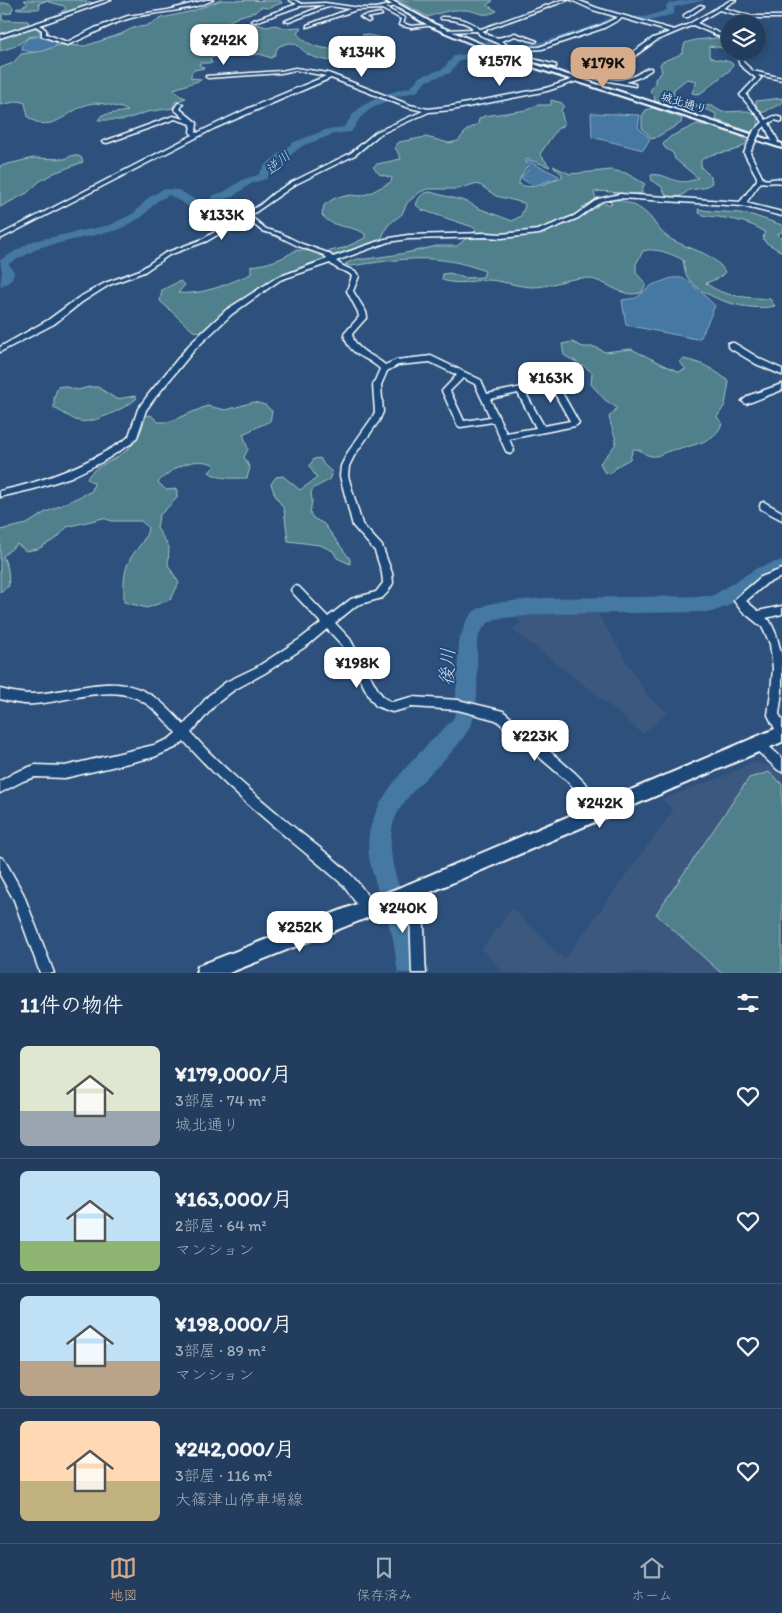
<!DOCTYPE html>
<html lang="ja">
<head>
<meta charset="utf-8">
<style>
  :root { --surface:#223d5d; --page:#2e4866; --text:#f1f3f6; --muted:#a2aebc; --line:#3f5672; --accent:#d6ab8b }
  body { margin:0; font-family:Itim,"Klee One",sans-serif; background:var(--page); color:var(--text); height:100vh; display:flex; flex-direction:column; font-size:19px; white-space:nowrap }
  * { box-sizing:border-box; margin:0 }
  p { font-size:16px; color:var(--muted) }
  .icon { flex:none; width:28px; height:28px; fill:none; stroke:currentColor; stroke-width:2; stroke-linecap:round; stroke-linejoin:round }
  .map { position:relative; height:973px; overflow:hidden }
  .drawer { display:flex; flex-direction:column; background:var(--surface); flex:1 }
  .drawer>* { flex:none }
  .fabs { position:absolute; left:721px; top:15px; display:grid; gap:10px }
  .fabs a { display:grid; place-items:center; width:45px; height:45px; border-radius:50%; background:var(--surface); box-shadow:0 2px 8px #0003,0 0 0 1px var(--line); font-size:25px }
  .price { position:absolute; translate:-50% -42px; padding:0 11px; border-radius:10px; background:#fff; color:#222; font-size:16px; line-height:32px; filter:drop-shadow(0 1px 2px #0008) }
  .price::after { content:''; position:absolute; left:50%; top:30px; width:15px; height:11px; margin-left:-8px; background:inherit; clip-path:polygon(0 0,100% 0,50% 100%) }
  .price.active { background:var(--accent); color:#111 }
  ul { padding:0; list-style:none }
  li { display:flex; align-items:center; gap:15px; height:125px; padding:0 20px }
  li+li { border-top:1px solid var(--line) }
  li span { display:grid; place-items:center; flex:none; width:140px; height:100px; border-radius:8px; color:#555 }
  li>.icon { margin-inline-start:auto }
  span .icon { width:60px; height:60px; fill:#fffc; stroke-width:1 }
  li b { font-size:21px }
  h2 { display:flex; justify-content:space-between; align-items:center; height:60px; padding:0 20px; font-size:21px }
  .tab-bar { display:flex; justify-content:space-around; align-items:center; height:70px; border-top:1px solid var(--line); background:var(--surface); font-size:14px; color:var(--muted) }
  .tab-bar a { display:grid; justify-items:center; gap:2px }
  .tab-bar .active { color:var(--accent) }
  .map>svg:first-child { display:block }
</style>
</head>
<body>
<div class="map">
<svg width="782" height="973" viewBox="0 0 782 973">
  <rect width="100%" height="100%" fill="#2d517c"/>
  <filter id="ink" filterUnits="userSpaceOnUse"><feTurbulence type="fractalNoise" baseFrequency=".02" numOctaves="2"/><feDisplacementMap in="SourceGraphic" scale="10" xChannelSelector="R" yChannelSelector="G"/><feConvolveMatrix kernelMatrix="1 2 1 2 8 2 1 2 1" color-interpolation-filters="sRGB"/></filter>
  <g filter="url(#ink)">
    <g fill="#3e597f">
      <polygon points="514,614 598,614 648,697 668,713 643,734 592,691 513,630 520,623"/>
      <polygon points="752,762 774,767 782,775 782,973 504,973 482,949 512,908 564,960 673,811 662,799 726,776"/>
    </g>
    <g fill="#4f808c" stroke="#a7c0c6">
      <polygon points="24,0 79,0 95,3 69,12 61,12 66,9 64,6 46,1 39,3 40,8 37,9 16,9 28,4"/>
      <path d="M221 0 281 1 282 3 268 8 261 7 255 12 240 16 228 22 240 28 256 24 267 27 275 25 285 28 300 27 302 28 297 33C311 53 352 55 363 34L391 40 379 44 366 42 371 47C357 50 346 61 331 61 324 60 314 58 309 55 296 46 296 38 278 47L274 56 271 58 260 54 213 57 210 59 212 63H200L199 65 204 68 194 70 191 74V78L201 79V80L174 89 180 96 186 98 175 102 173 108 147 112 124 120H98L102 115 128 111C123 108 118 107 113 106 106 104 96 102 89 104 68 109 52 136 28 117L25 103 19 101 0 105V68L13 63 21 54 43 51 59 45 85 46 121 34 133 28 146 26 162 18 193 11Z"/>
      <path d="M397 0H490L493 1 487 5 497 11C480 19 479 10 463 10 451 9 439 13 428 17Z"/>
      <polygon points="0,3 9,3 13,7 11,13 2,14 2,20 28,21 29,25 40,31 40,35 29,37 16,46 0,51"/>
      <path d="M717 38 730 42V49L709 46V56C715 62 725 58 733 64L730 70 701 93 696 94 692 93 697 81 687 79 674 89 673 103 670 106 655 101 654 95 650 91 655 83V79L662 72 660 64C667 58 675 58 682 53L685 43 695 40Z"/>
      <polygon points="782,98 782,103 762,113 756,107 756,101"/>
      <path d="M551 100 562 103 564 106 561 110 564 125 557 129 540 154 550 167 527 159 525 161 527 166C524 173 519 176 519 184 532 191 549 182 562 177V174L553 166 570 174 611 170 626 173 645 184 642 189V193C627 197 609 189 594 192L596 199 604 204H611L613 199C627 201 642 207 651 218 657 226 660 232 669 238 688 250 713 251 725 272L719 278 706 283C724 298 748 297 770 299L775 306C749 312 705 300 688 278 685 274 684 266 683 260 673 254 654 247 643 251L636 264V273L646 284 642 292C622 301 605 277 582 278 565 279 549 287 533 287 519 287 500 280 487 280 470 280 461 286 442 280L443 274 450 273 464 278 483 277 485 271C437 252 400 259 351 266L345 264 356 259H366L401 254 437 246H457L476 230 473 227 422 210 416 205C419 197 421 193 430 192L468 202 478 208 512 221 521 216 525 206 524 203 496 196 480 185 474 184 458 189H427L420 192 407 203 402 214 388 225 381 239C343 254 302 263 267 283 244 296 222 315 203 332L193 331 160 301 162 290 180 281 185 285 178 293C204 295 227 284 251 274V266C268 264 281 260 296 250L324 252 344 248 365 238V234C351 224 334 230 322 215L324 205 335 198 351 195 360 196 370 193 391 182 392 178 379 174 373 167 377 164 401 159 395 147 399 142 426 137 449 143 458 141 467 130 478 124 479 119 484 116 527 110 537 105H551Z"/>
      <path d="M677 104 712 106 722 112 748 111 756 114 759 124 754 132H751L716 120V114C707 109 698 106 687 107 682 108 679 109 674 108Z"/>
      <polygon points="653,108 679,117 682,119 681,123 655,138 652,139 642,128 642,116 646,110"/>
      <path d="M697 124C712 126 738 130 747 142 736 156 715 149 701 160V167L711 177 712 183 703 188 689 190 681 196 667 197 661 186 652 181 651 175C669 172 675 189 698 178L675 159 673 153 665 148 663 144 670 137Z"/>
      <polygon points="73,155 81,157 83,162 54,173 40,181 27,193 0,207 0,166 33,158 65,159"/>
      <path d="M698 209C716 213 734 211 752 215 762 218 772 222 782 225V232L777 234 782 239V252L765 242 763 238 765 232C752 223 734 219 718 217 710 216 706 217 699 213Z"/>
      <path d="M572 342 583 347H595L605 352 631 349 679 372 686 369 679 362 683 359C701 362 716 370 729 382L725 405 717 417 722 423C716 444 687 446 669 451 662 453 659 457 651 456 643 455 643 449 633 449L630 459 619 465 610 474 604 472 600 463C623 437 616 447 609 417L617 408 605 400 591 384 592 373C583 363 574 362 564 355L562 344Z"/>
      <path d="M63 386 78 390 89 387H98L116 399 135 396 137 398C128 407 92 425 79 421 73 420 61 411 54 408V397L58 387Z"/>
      <path d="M254 402 265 405 272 411 270 421 243 434 248 449 244 457 250 468 247 478C235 478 219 480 209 472L214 467 213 464C192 456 173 468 158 482L166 490 177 489V498L159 516 157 528 169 547 168 565 179 583 171 599 147 608 124 602C124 590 123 577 127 566 132 551 147 542 148 527L141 521H112L103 518 67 527 57 538 38 549 26 551 17 544 3 556 8 569 9 586 0 592V530L27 524 44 513 92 491 94 483 87 479C92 469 99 467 108 462 131 450 139 441 146 416L151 415 158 422H169L207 406 226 410Z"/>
      <polygon points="320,458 324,465 332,472 329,480 314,488 311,492 312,501 310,513 313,518 324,524 350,559 350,564 337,558 333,551 320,545 288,541 284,509 275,495 271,484 276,477 283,476 300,490 317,478 309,466 314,459"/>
      <polygon points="769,772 782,784 782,973 721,973 656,914 749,778"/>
    </g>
    <g fill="#4478a2" stroke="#8faec7">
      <path d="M44 36 60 44C48 49 35 56 22 49L21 46 28 38Z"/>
      <polygon points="591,113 640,115 638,127 650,139 643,150 592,137"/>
      <polygon points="528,161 559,176 557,178 533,186 521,178 528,170 529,165 526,162"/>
      <path d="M672 278C676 278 681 277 684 279 688 280 713 303 715 306L701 337 697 339 626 325 622 300 636 298 652 285Z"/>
    </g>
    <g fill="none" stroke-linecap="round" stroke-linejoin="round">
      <g fill="#4478a2" fill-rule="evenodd">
        <path d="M688 0H706L674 7V14C657 18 638 28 622 17L604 28 540 49 515 51 496 44 484 48V56L460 60 450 73 426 81 418 91 392 98 369 110 360 118 351 132 334 134 302 146 273 169 266 179 252 183 232 197 222 200 211 210H195L169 195 156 202 142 217 118 230 41 247 10 263 9 264 14 272C13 280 8 284 0 286L2 272 0 260 33 241 110 225 134 213 148 198 163 189 179 190 204 205 214 195 224 192 244 179 258 175 265 165 294 142 328 129 344 127 353 114 362 106 385 94 411 87 419 77 443 69 454 56 477 52 481 43 496 38 516 45 539 43 598 24 615 15 645 17 667 10 666 6 669 3Z"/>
        <path d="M782 560V574L769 579 728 606 712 612 544 614 495 619 488 623 481 631 477 641C477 659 479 702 474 717 461 758 400 787 392 829 385 866 408 904 417 939 420 950 421 962 422 973H398C396 962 395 950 393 939 386 913 376 888 370 862 357 805 418 756 453 719L455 714 459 641 466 621 474 611 486 605 493 603 544 598 712 596 757 568Z"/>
      </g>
      <g stroke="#fff" stroke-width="3">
        <g id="minor">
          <path d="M105 0H111L40 25 46 30V34L67 42 95 28 128 16 168 10 206 0H213C188 12 157 11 131 18 108 24 89 37 67 45L42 36V30L36 26 0 38V35Z"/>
          <polygon points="289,0 294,0 302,4 325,3 360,8 376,8 395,4 397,6 386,8 405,18 403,23 411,26 432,24 434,25 411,28 399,25 401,19 382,9 356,10 307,27 307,25 350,9 330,6 289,22 285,21 325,5 300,6 255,22 251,21 297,4"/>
          <path d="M562 0H568L482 31C496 41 500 38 515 33L537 41 535 42 515 36 501 41 511 48 539 47 600 26 618 17 593 10 571 0H577L597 8 674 30 687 25 731 0H736L723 8 751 16H782V18H751L719 10 697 23 730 38V41L693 25 657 40 618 68 593 76C610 79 620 83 636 75 642 72 645 68 651 68V70L640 77 626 82 635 84V86L589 77 547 91 452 110 429 112 380 134 355 155 296 184 250 216 266 229 280 233 302 244 328 253 333 257 385 239 408 235 487 233 501 234 538 230 574 216 598 199 620 194 740 202 757 180V177L744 153 748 144 751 142 754 144 750 153 763 179C771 181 774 177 782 179V183C774 181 769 184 761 182L746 203 782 212V216L742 206 620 198 602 201 578 218 539 234 501 238 487 237 408 239 388 242 336 261C343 268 353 268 359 276L353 291 366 312 367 317 352 334C356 352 373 354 385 365L396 360 431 356 481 380 487 394 553 381 556 382 579 423 575 426 509 439 514 451 510 454 506 451 493 422 461 427 458 426 442 391 457 375 430 362 398 365 387 371 381 385 383 412 379 421 354 456 349 466 348 476 362 524 382 546 392 573 393 583 388 592 382 598 357 605 335 623 350 639 378 690 384 698 392 702 412 697 458 700 503 711 575 773 608 806 610 810 608 814 604 816 600 814 567 781 496 720 458 710 412 707 392 712 376 706 370 698 342 645 327 629 308 645 265 673 234 690 216 704 191 733C224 770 263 801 301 833 328 855 361 876 374 909L372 913 368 915C358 911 351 892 342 884 289 838 230 794 184 741L177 747 154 757 65 778 35 777 23 781 0 793V781L16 772 35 765 65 766 154 745 169 739 176 733C165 720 152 705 136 698 106 685 65 702 34 704 22 705 11 702 0 699V689C11 692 22 694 34 694 71 692 111 673 146 692 161 700 173 713 184 725L208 696 226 682 257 667 300 639 321 623 293 593 291 590 293 587 296 586 299 587 328 617 351 599 376 592 383 583 382 573 375 551 353 526 340 476 341 466 348 452 372 418 375 412 373 385 380 369C366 355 349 357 344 334L359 317 358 312 347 291 352 276C346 269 338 272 330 263L280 280 232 314 195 349 154 399 146 410 137 437 132 443 102 462 71 477 34 489 0 497V491C46 481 87 465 126 439L129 436 138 409 148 395 189 345 226 310 276 278 327 259 324 255 298 246 276 235 262 231 246 218 207 241 169 255 144 272 109 285 82 302 54 324 0 352V347L48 320 78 298 105 283 140 270 165 253 203 239 260 205 274 193 292 182 351 153 376 132 423 111 406 107 331 78 215 128 2 238 0 239V235L193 135 190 132 191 124 175 119 107 143 102 142 173 116 185 119 174 109 178 103 183 104 180 109 197 123 196 132 197 133 247 109 326 76 295 70 281 73 208 78 206 77V76L281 71 295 68 328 73 410 105 428 109 452 106 546 88 614 66 653 38 670 32 622 18 604 28 542 49 515 51 522 56 556 65V67H554L518 58 499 44 480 35 477 31 444 32 442 31 444 30 474 29C466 21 453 20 441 19V17C454 17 470 19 479 29H481ZM463 378 475 384 490 417 464 421 450 391ZM551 387 570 421 544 426 525 392ZM518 393 536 428 506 433 490 399Z"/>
          <polygon points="700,5 704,6 688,17 684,17 684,15"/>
          <polygon points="380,13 382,15 366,18 370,21 368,22 360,17"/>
          <polygon points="735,51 739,51 744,63 753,71 782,78 782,80 758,75 761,78 746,95 766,120 774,116 782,118 782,122 775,120 769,123 778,141 776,144 771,143 772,141 765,126 759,132 754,131 763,122 740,95 756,78 740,65"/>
          <polygon points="728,343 734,343 762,360 782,369 782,375 756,364 728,347"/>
          <polygon points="782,384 782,390 746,404 742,401 750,395"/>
          <polygon points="764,502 782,512 782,520 761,509 760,506 761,503"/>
          <polygon points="782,569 782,577 767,583 746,601 758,611 782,606 782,614 766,618 770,621 776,634 782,656 782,692 779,714 782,720 782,736 778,735 768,715 771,692 773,668 770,644 766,635 762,627 741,610 734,601 736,598 761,577"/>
          <polygon points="758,738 762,740 782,758 782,772 778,770 754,748 752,744 754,740"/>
          <polygon points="0,857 4,859 23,893 54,973 40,973 14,900 0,875"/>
          <path d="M413 885 417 887C426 907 424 950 426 973H412L410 910 407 891 409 887Z"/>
        </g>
      </g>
      <g stroke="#fff" stroke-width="4">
        <polygon id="tertiary" points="384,0 391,0 434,24 512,57 782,144 782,148 508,59 430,26"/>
      </g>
      <g stroke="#fff" stroke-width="4">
        <polygon id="secondary" points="782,726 782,742 419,897 229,973 196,973 198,966 411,883"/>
      </g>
      <use href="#minor" fill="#1f4a7a" fill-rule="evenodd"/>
      <use href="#tertiary" fill="#1f4a7a" fill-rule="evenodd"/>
      <use href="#secondary" fill="#1f4a7a" fill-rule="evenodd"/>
      <g stroke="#fff" stroke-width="9" stroke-linecap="butt">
        <polyline id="minor-bridge" points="751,144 757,131"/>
      </g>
      <use href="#minor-bridge" stroke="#1f4a7a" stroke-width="6"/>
    </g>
  </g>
  <g text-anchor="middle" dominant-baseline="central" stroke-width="4" stroke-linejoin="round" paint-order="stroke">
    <g font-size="12" fill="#fff" stroke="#1f4a7a">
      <text transform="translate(684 103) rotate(17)">城北通り</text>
    </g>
    <g font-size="14" font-style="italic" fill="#d0dde8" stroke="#1f4a7a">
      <text transform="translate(278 163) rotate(-41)">逆川</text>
    </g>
    <g font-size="19" font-style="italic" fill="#d0dde8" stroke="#1f4a7a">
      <text transform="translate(447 667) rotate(-87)">後川</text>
    </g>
  </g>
</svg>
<div class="fabs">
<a><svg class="icon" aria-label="layers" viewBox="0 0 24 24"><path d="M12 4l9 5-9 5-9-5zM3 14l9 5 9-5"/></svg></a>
</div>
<b class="price" style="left:224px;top:66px">¥242K</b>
<b class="price" style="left:362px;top:78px">¥134K</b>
<b class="price" style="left:500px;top:87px">¥157K</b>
<b class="price active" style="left:603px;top:89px">¥179K</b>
<b class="price" style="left:222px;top:241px">¥133K</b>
<b class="price" style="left:551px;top:404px">¥163K</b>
<b class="price" style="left:357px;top:689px">¥198K</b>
<b class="price" style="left:535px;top:762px">¥223K</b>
<b class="price" style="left:600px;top:829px">¥242K</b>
<b class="price" style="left:403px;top:934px">¥240K</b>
<b class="price" style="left:300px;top:953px">¥252K</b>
</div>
<section class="drawer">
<h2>11件の物件<svg class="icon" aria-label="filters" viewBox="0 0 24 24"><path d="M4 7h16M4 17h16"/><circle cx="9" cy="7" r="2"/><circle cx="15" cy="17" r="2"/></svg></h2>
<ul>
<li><span style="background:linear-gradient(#dfe7d0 65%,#9aa5b1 0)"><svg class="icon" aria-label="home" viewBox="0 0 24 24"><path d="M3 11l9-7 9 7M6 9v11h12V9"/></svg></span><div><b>¥179,000/月</b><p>3部屋 · 74 m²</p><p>城北通り</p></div><svg class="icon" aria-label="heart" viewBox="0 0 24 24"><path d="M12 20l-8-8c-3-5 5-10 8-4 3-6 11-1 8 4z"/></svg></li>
<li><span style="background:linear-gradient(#bfe0f5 70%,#8fb573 0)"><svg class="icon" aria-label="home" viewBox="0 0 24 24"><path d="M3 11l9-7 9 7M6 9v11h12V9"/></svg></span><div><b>¥163,000/月</b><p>2部屋 · 64 m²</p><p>マンション</p></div><svg class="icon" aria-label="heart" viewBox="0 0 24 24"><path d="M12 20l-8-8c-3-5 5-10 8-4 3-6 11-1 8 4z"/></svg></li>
<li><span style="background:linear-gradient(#bfe0f5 65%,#b9a48a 0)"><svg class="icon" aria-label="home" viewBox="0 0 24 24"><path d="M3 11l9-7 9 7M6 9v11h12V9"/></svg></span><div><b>¥198,000/月</b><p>3部屋 · 89 m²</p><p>マンション</p></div><svg class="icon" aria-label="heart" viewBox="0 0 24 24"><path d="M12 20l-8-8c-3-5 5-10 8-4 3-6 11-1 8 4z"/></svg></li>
<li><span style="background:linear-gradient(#ffd9b3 60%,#c2b280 0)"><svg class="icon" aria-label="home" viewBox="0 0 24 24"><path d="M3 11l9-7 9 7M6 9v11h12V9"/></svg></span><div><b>¥242,000/月</b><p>3部屋 · 116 m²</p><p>大篠津山停車場線</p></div><svg class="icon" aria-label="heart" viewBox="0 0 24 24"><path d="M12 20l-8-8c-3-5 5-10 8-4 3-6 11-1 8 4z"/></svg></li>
</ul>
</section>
<nav class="tab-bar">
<a class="active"><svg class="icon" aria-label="map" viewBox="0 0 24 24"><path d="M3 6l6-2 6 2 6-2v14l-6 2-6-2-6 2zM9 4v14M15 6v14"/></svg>地図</a>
<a><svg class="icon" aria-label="saved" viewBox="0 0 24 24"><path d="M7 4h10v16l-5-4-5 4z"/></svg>保存済み</a>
<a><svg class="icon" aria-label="home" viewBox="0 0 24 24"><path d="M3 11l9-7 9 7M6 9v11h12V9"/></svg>ホーム</a>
</nav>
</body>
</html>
